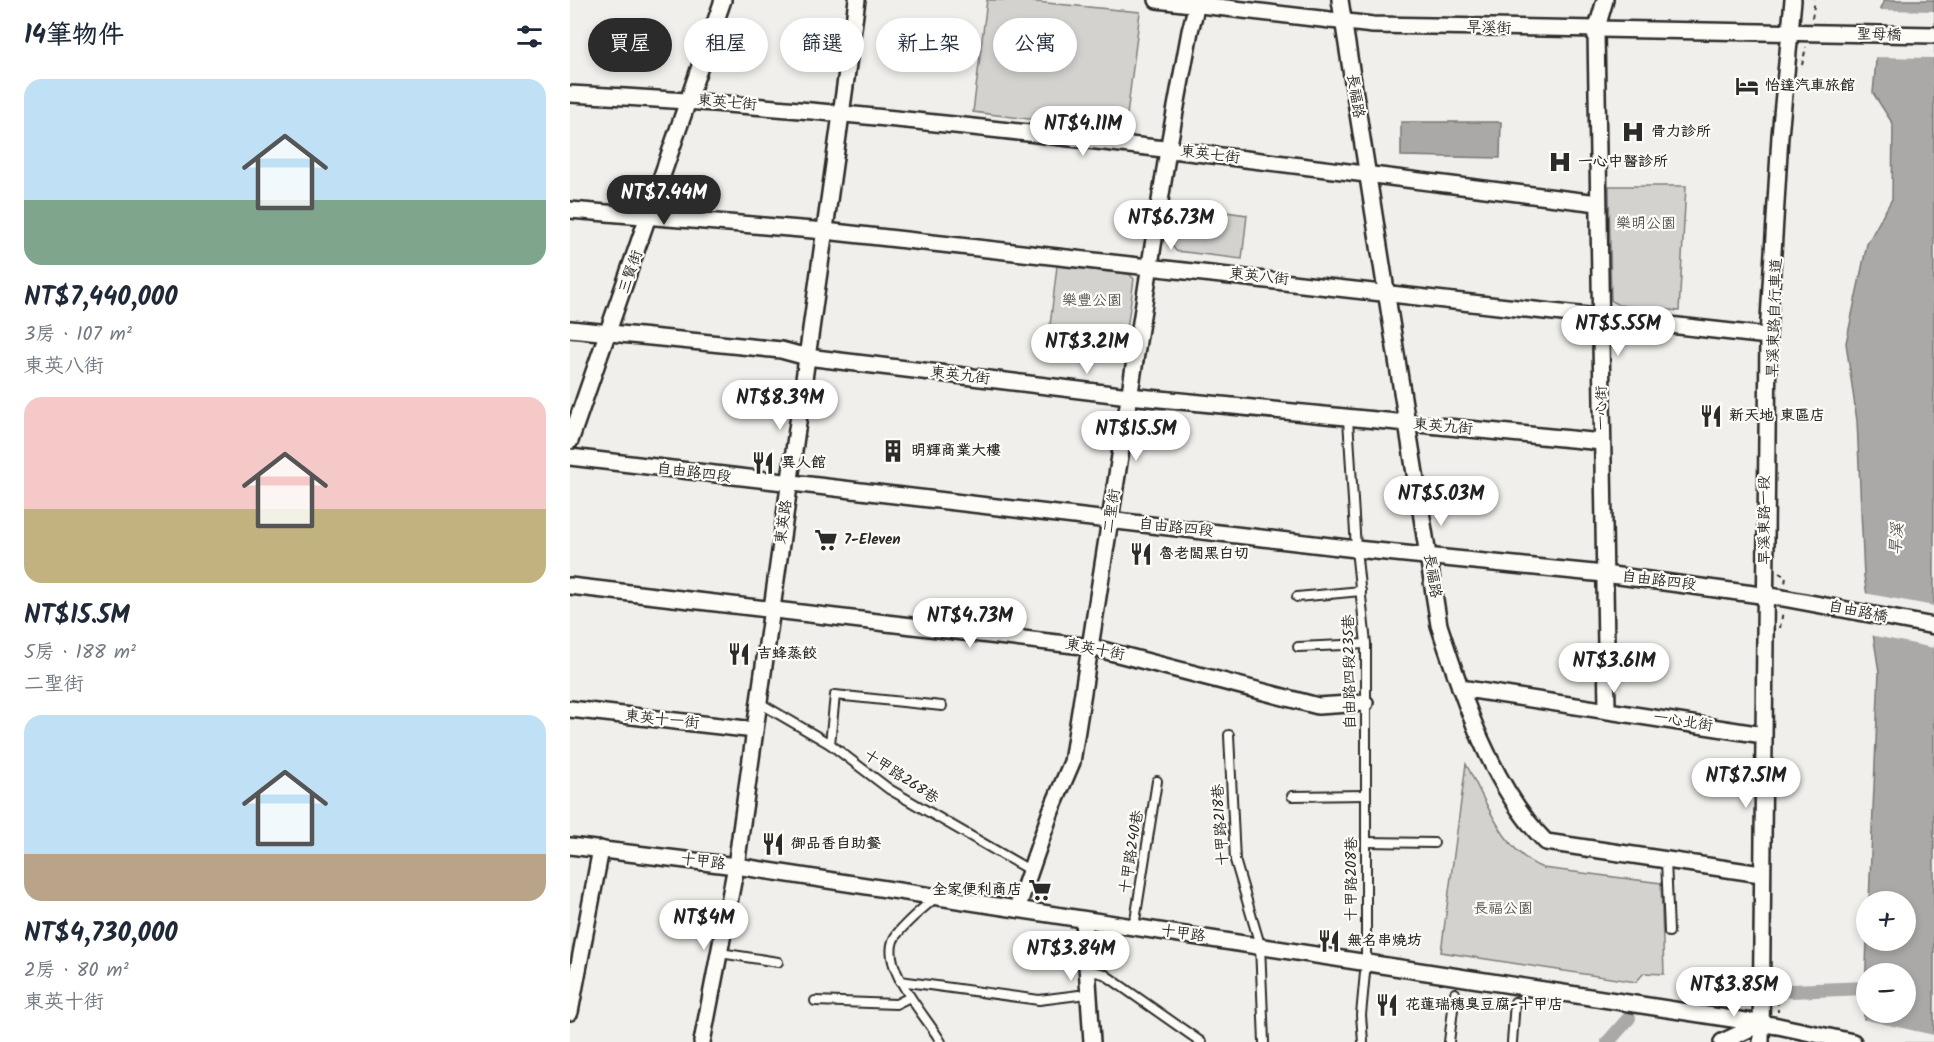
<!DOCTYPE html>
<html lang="zh-TW">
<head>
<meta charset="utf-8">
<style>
  :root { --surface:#fff; --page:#f6f6f7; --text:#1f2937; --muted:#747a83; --accent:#2b2b2b }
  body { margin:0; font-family:Kalam,"LXGW WenKai TC",sans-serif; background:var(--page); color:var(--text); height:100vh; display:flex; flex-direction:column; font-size:22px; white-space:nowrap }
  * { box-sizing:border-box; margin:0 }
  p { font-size:20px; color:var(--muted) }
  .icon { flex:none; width:33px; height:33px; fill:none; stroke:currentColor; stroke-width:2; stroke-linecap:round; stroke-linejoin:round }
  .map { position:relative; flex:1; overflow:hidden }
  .drawer { display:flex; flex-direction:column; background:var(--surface); width:570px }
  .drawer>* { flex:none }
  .top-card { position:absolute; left:18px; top:18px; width:570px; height:54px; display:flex; gap:12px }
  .fabs { position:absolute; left:1286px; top:891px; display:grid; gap:12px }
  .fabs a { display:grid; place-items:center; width:60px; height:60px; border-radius:50%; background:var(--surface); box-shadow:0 3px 9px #0003; font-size:30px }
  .price { position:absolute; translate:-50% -51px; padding:0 14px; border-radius:21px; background:#fff; color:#222; font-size:20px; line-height:39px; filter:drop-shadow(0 2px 3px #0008) }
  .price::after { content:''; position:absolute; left:50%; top:36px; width:18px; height:14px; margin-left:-9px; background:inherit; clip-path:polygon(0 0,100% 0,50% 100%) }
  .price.current { background:var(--accent); color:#fff }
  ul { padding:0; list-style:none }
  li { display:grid; align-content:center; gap:12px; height:318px; padding:0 24px }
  li span { display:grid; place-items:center; height:186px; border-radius:18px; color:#555 }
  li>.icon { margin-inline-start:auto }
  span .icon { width:108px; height:108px; fill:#fffc; stroke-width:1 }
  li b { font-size:26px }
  h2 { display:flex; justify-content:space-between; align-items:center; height:72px; padding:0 24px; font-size:26px }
  .chip { padding:0 21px; border-radius:27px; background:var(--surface); box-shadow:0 3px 9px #0003; font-size:21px; line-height:54px }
  .chip.current { background:var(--accent); color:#fff }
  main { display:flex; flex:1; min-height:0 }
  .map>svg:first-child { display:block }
</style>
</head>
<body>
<main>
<section class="drawer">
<h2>14筆物件<svg class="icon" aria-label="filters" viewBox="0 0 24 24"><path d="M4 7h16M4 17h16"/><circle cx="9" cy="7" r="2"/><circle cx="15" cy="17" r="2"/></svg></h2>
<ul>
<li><span style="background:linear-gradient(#bfe0f5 65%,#7fa58c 0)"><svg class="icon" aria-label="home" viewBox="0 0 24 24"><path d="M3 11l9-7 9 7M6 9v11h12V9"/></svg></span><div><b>NT$7,440,000</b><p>3房 · 107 m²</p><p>東英八街</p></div></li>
<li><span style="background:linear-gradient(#f6c9c9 60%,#c2b280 0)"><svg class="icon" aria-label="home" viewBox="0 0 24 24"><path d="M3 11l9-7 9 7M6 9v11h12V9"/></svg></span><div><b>NT$15.5M</b><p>5房 · 188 m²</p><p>二聖街</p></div></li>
<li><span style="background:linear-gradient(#bfe0f5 75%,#b9a48a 0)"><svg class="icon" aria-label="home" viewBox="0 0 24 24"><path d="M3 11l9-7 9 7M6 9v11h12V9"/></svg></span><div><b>NT$4,730,000</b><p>2房 · 80 m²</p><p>東英十街</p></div></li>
</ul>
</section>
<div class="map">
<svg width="1364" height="1042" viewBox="0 0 1364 1042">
  <rect width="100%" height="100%" fill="#f0efeb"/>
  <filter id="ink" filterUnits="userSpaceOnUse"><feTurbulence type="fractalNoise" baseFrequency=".0167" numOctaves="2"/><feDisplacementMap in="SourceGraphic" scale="12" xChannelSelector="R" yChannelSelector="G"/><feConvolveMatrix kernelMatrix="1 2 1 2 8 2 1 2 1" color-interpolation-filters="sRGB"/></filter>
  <g filter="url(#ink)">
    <g fill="#d3d2cf" stroke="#7f7e7d" stroke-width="1.5">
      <polygon points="417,0 445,0 570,12 555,131 403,112"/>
      <polygon points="1039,186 1116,186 1109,311 1048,305 1041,300"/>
      <polygon points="612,206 677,215 672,259 606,251 601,244"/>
      <polygon points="487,266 559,274 564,279 556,336 480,326"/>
      <path d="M896 764C915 799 934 854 973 868L1091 883 1094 974 1074 973 1066 982 871 952Z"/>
    </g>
    <g fill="#aaa9a7" stroke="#777775" stroke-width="1.5" fill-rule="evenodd">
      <path d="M1315 0H1364V1042H1293L1297 941 1335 940V902L1299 901 1309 672 1294 576 1287 421 1276 343 1297 244 1322 199 1323 124 1303 93 1311 8ZM1296 974H1335V1012H1296Z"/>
      <polygon points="831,122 931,122 930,158 831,156"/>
    </g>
    <g fill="#f0efeb">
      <polygon points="1308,10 1364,11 1364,58 1303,57"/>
      <polygon points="1294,593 1364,606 1364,648 1300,635"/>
      <polygon points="1291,1019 1364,1035 1364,1042 1290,1042"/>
    </g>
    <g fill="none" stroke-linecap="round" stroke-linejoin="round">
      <g stroke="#aaa9a7" stroke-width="14">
        <polyline points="1221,991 1296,988"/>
        <polyline points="1038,1042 1059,1018"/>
      </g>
      <g stroke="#2b2b2b" stroke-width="12">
        <g id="service">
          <polyline points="778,419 786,549 796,644 796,962 791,1015 793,1042"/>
          <polyline points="727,597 791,591"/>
          <polyline points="728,647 796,644"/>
          <polyline points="188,702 260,744 319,789 461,871"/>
          <polyline points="659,735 665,860 690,945 694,1042"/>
          <polyline points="260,744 265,695 372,706"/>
          <polyline points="722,796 796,795"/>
          <polyline points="796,842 864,843"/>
          <polyline points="1096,860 1099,932"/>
          <path d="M365 898C352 909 337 921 327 934 304 962 358 1018 371 1042"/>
          <polyline points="564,927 587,781"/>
          <polyline points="150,953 208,962"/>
          <polyline points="517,970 534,974 631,1042"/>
          <polyline points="330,981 469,1000 517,994"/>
          <polyline points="245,1001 326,1004 340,997"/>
          <polyline points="879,1042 885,993"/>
          <polyline points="942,1042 945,1002"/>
        </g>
      </g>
      <g stroke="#2b2b2b" stroke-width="20">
        <g id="minor">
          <polyline points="587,0 803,25 1364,35"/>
          <path d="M770 0 869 625C892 696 922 788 976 842L1191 874"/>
          <polyline points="1035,0 1026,31 1037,709"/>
          <path d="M0 94C344 111 686 162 1028 203"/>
          <polyline points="0,210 255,231 1198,336"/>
          <polyline points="0,329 211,350 237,357 559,396 1032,442"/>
          <polyline points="0,441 153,0"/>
          <polyline points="0,457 786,549 1034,574 1213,598 1364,626"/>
          <polyline points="0,586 521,647 748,706 795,703"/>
          <polyline points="890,688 1193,735"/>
          <polyline points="0,709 185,730"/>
          <polyline points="0,846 166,866 1208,1026 1283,1042"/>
          <polyline points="447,909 481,811 502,762 598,150 620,31 628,0"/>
          <polyline points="514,920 522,1042"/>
          <polyline points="0,1012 31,849"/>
          <polyline points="132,1042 166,866 287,0"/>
          <polyline points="1152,1042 1190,1024"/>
          <polyline points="1191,1042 1198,336 1210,136 1223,0"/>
        </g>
      </g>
      <g stroke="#2b2b2b" stroke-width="2" stroke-dasharray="4.5 4.5" stroke-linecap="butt">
        <polyline points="1242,18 1245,0"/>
        <polyline points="1232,65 1236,47"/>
        <polyline points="1209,573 1216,577 1215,584"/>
        <polyline points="1210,628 1213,611"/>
        <polyline points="1207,973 1208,1012"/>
      </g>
      <use href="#service" stroke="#fdfcf7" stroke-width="8"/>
      <use href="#minor" stroke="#fdfcf7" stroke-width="15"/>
    </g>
  </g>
  <defs>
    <g id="hotel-bare" transform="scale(1.8)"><path d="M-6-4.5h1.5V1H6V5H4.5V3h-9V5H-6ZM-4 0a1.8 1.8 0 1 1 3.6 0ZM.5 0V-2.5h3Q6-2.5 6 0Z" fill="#2b2b2b" stroke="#fdfcf7" stroke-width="2.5" paint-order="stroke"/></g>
    <g id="hospital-bare" transform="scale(1.8)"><path d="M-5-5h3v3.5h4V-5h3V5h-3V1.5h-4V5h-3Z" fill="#2b2b2b" stroke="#fdfcf7" stroke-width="2.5" paint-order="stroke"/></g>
    <g id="restaurant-bare" transform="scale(1.8)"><path d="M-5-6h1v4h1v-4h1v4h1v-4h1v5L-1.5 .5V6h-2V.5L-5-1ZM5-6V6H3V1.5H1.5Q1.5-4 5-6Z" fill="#2b2b2b" stroke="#fdfcf7" stroke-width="2.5" paint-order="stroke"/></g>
    <g id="building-bare" transform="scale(1.8)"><path d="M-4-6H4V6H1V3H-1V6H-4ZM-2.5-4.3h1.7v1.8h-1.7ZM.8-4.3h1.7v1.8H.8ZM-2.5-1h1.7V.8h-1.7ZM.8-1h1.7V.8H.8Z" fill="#2b2b2b" stroke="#fdfcf7" stroke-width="2.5" paint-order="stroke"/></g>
    <g id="supermarket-bare" transform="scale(1.8)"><path d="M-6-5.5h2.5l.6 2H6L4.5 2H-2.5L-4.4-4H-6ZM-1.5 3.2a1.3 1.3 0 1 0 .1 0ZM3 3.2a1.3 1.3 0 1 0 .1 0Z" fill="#2b2b2b" stroke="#fdfcf7" stroke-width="2.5" paint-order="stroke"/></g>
  </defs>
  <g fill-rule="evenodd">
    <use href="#hotel-bare" x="1177" y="86"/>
    <use href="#hospital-bare" x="1063" y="132"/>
    <use href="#hospital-bare" x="990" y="162"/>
    <use href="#restaurant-bare" x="1141" y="416"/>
    <use href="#building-bare" x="323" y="451"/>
    <use href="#restaurant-bare" x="193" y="463"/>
    <use href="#supermarket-bare" x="256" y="540"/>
    <use href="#restaurant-bare" x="571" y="554"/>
    <use href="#restaurant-bare" x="169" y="654"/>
    <use href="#restaurant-bare" x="203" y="844"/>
    <use href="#supermarket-bare" x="470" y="890"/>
    <use href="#restaurant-bare" x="759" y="941"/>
    <use href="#restaurant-bare" x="817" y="1005"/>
  </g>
  <g text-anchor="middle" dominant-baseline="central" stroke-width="4.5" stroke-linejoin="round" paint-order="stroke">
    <g font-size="15" fill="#2b2b2b" stroke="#fdfcf7">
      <text transform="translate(919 28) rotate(2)">旱溪街</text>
      <text transform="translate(1309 35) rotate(1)">聖母橋</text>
      <text transform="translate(785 96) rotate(81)">長福路</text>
      <text transform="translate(157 103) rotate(5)">東英七街</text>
      <text transform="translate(640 155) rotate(7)">東英七街</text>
      <text transform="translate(61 272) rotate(-71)">三賢街</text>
      <text transform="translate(689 277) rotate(6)">東英八街</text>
      <text transform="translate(1205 318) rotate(-88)">旱溪東路自行車道</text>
      <text transform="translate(390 376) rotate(7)">東英九街</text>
      <text transform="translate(1032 408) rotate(-90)">一心街</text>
      <text transform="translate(873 427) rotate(5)">東英九街</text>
      <text transform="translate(124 473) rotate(7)">自由路四段</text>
      <text transform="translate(542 511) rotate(-81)">二聖街</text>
      <text transform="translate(1195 520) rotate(-90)">旱溪東路一段</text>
      <text transform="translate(214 522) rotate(-82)">東英路</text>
      <text transform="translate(606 528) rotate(6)">自由路四段</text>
      <text transform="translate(862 576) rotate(81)">長福路</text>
      <text transform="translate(1089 581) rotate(7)">自由路四段</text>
      <text transform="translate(1288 612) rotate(11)">自由路橋</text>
      <text transform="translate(525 650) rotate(11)">東英十街</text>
      <text transform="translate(780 672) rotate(-91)">自由路四段235巷</text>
      <text transform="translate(92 720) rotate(6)">東英十一街</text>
      <text transform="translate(1113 722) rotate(9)">一心北街</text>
      <text transform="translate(331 777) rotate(33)">十甲路268巷</text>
      <text transform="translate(651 825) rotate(-94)">十甲路218巷</text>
      <text transform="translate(562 852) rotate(-81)">十甲路240巷</text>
      <text transform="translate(133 862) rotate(7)">十甲路</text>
      <text transform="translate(782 879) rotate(-90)">十甲路208巷</text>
      <text transform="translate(613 934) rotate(8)">十甲路</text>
    </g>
    <g font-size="15" font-weight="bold" fill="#2b2b2b" stroke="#fdfcf7" text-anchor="start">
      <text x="1195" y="86">怡達汽車旅館</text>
      <text x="1081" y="132">骨力診所</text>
      <text x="1008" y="162">一心中醫診所</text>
      <text x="1159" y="416">新天地 東區店</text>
      <text x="341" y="451">明輝商業大樓</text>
      <text x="211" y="463">異人館</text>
      <text x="274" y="540">7-Eleven</text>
      <text x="589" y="554">魯老闆黑白切</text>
      <text x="187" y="654">吉蜂蒸餃</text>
      <text x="221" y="844">御品香自助餐</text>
      <text x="452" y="890" text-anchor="end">全家便利商店</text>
      <text x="777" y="941">無名串燒坊</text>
      <text x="835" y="1005">花蓮瑞穗臭豆腐-十甲店</text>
    </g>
    <g font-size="15" fill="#555554" stroke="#fdfcf7">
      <text x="1076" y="224">樂明公園</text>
      <text x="522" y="301">樂豐公園</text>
      <text x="933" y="909">長福公園</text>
    </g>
    <g font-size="16" font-style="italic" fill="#575756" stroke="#fdfcf7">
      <text transform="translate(1327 539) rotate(-86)">旱溪</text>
    </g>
  </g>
</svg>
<div class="fabs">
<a>+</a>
<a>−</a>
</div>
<b class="price" style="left:513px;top:157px">NT$4.11M</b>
<b class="price current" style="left:94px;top:226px">NT$7.44M</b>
<b class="price" style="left:601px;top:251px">NT$6.73M</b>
<b class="price" style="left:1048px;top:357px">NT$5.55M</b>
<b class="price" style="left:517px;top:375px">NT$3.21M</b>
<b class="price" style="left:210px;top:431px">NT$8.39M</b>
<b class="price" style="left:566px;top:462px">NT$15.5M</b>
<b class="price" style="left:871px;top:527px">NT$5.03M</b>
<b class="price" style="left:400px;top:649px">NT$4.73M</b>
<b class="price" style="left:1044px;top:694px">NT$3.61M</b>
<b class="price" style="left:1176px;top:809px">NT$7.51M</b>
<b class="price" style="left:134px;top:951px">NT$4M</b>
<b class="price" style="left:501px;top:982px">NT$3.84M</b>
<b class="price" style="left:1164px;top:1018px">NT$3.85M</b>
<div class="top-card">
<a class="chip current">買屋</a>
<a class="chip">租屋</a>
<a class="chip">篩選</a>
<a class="chip">新上架</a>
<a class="chip">公寓</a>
</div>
</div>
</main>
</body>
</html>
